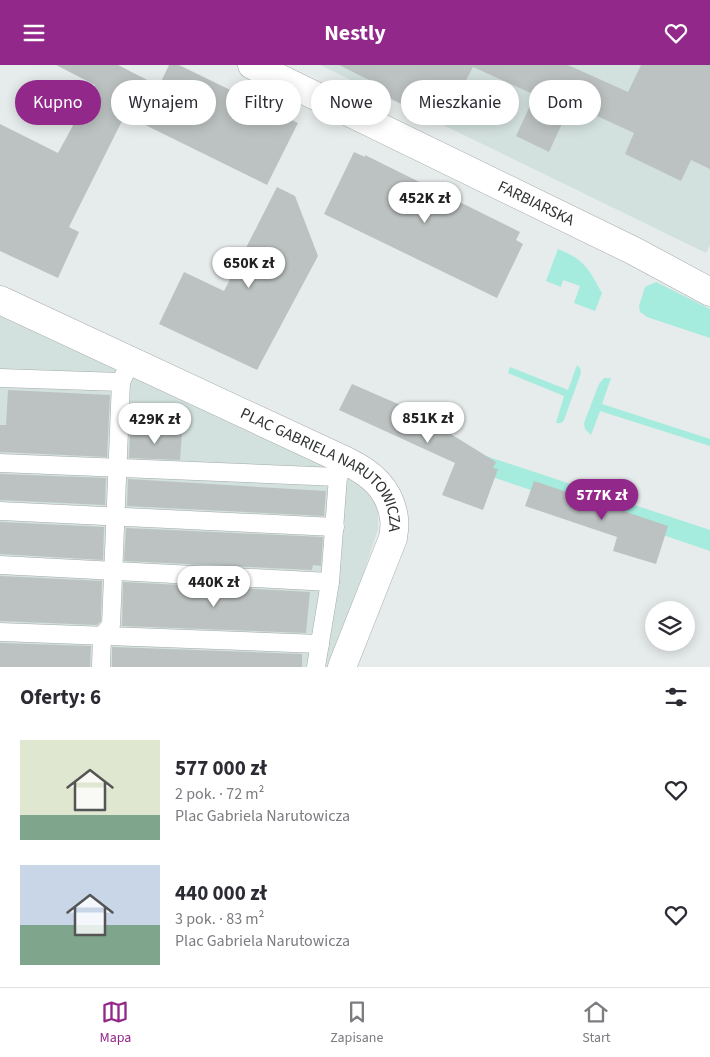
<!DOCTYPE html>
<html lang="pl">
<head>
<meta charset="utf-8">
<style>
  :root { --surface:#fff; --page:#f7f7f7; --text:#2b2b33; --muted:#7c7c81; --line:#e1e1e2; --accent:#93288b }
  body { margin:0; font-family:"Source Sans 3",sans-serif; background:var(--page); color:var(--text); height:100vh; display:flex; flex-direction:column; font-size:19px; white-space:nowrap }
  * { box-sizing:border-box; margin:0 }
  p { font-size:16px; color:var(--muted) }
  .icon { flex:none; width:28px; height:28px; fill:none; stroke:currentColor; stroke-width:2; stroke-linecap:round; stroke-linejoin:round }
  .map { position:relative; height:602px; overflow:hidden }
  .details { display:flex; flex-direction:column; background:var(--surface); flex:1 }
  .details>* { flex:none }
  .guide { position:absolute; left:15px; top:15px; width:680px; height:45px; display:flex; gap:10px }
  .buttons { position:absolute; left:645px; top:536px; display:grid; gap:10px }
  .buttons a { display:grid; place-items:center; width:50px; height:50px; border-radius:50%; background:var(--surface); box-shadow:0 2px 12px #0003; font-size:25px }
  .price { position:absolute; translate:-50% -42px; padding:0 11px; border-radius:18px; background:#fff; color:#222; font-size:16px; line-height:32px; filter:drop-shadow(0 1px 2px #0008) }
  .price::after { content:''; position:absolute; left:50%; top:30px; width:15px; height:11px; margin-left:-8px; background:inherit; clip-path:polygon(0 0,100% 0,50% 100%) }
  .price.active { background:var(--accent); color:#fff }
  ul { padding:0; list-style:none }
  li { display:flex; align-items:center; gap:15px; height:125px; padding:0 20px }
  li span { display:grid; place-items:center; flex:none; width:140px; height:100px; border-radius:0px; color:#555 }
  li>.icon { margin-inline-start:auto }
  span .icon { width:60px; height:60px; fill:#fffc; stroke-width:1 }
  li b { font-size:21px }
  h2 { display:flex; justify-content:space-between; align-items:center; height:60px; padding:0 20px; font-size:21px }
  .tag { padding:0 18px; border-radius:22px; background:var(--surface); box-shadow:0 2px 12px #0003; font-size:18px; line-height:45px }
  .tag.active { background:var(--accent); color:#fff }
  header { display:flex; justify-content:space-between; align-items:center; height:65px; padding:0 20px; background:var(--accent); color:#fff; font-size:22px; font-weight:700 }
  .dock { display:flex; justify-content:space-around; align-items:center; height:70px; border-top:1px solid var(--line); background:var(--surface); font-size:14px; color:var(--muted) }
  .dock a { display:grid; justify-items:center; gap:2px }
  .dock .active { color:var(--accent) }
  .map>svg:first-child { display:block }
</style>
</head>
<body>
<header><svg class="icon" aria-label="menu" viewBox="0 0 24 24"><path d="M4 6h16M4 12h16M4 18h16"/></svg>Nestly<svg class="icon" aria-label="heart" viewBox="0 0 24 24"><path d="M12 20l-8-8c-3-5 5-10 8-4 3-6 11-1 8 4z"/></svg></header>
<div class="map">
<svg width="710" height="602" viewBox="0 0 710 602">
  <rect width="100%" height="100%" fill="#e6eceb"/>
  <g fill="#d3e1de">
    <polygon points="320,0 710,0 710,180 706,188"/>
    <polygon points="0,247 341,406 369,426 378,445 378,464 333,602 0,602"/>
  </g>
  <g fill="#a5ebde">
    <path d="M558 184C585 195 588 203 602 228L595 246 574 238 580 221 563 215 561 222 546 216Z"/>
    <polygon points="656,217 710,244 710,273 647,252 640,247 639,241 645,222"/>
    <polygon points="577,300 580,303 581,308 564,355 561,358 556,358 564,331 508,308 510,302 568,325"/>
    <polygon points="604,313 611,313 602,339 710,374 710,381 600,346 591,370 585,364 584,358 599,319"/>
    <polygon points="477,388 710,465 710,486 475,406"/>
  </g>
  <g fill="#bcc2c1">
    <polygon points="56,0 118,0 159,21 169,0 179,0 298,58 267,120 125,50 69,162 79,167 58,213 0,186 0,59 58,88 95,20"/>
    <polygon points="339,0 568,0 628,27 641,0 710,0 710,104 691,95 681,116 625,89 634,68 571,39 549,87 516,71 535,30 473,2 443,60 376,26 379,20"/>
    <polygon points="354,87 365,92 365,90 520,167 516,175 523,179 497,233 324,149"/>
    <polygon points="277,122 295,131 318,191 257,305 159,259 184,207 224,226"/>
    <polygon points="352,319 412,345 496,397 493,403 498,404 483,445 442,430 455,398 339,345"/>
    <polygon points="8,325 110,330 107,392 0,387 0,360 6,360"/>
    <polygon points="130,366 182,368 180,395 129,393"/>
    <polygon points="0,409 106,413 105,440 0,435"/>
    <polygon points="128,414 326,426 324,451 127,441"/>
    <polygon points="534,416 668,461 656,499 613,486 617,472 525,441"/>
    <polygon points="0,457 104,462 103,495 0,489"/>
    <polygon points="126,463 323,472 321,501 313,500 312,505 124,496"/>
    <polygon points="0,511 102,516 101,556 97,560 0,556"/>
    <polygon points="123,517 310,527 306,568 122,561"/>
    <polygon points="0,578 91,581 90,602 0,602"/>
    <polygon points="112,582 302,589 302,602 112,602"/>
  </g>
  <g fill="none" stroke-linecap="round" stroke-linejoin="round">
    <g stroke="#a4aaa9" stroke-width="19">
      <g id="lane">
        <polyline points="0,313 121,317"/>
        <polyline points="0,398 338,412"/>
        <polyline points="0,446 335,462"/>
        <polyline points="0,500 330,517"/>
        <polyline points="0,567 320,579"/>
        <polyline points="101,602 102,571 111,560 121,317 130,297"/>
        <polyline points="316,602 330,517 338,412 343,403"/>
      </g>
    </g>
    <g stroke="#a4aaa9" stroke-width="29">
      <g id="street">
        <path id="s1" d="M252 0 634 186 710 227"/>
        <path id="s2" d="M0 235 346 396C371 408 390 424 394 453 395 459 394 467 393 473L342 602"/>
      </g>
    </g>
    <use href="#lane" stroke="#fff" stroke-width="18"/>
    <use href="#street" stroke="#fff" stroke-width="28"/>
  </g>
  <g text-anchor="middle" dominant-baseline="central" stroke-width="5" stroke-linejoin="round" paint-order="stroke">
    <g font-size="16" fill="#313433" stroke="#fff">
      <text stroke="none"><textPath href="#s1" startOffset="316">FARBIARSKA</textPath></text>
      <text stroke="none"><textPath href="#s2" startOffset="370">PLAC GABRIELA NARUTOWICZA</textPath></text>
    </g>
  </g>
</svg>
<div class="buttons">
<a><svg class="icon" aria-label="layers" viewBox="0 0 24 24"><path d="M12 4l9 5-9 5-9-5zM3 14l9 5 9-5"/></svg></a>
</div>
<b class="price" style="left:425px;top:159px">452K zł</b>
<b class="price" style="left:249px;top:224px">650K zł</b>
<b class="price" style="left:428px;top:379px">851K zł</b>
<b class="price" style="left:155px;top:380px">429K zł</b>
<b class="price active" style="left:602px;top:456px">577K zł</b>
<b class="price" style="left:214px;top:543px">440K zł</b>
<div class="guide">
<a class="tag active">Kupno</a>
<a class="tag">Wynajem</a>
<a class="tag">Filtry</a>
<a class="tag">Nowe</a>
<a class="tag">Mieszkanie</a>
<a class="tag">Dom</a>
</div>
</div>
<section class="details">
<h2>Oferty: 6<svg class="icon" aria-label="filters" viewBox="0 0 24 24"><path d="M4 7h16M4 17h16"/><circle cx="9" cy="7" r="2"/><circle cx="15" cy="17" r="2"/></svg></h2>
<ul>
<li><span style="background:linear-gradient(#dfe7d0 75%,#7fa58c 0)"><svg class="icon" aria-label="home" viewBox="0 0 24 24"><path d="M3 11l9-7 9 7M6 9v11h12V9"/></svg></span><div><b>577 000 zł</b><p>2 pok. · 72 m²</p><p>Plac Gabriela Narutowicza</p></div><svg class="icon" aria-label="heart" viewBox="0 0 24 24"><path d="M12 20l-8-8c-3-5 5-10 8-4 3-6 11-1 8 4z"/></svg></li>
<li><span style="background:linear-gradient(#c9d6e8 60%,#7fa58c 0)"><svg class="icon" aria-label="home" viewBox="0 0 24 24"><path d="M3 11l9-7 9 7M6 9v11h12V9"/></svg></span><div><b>440 000 zł</b><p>3 pok. · 83 m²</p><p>Plac Gabriela Narutowicza</p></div><svg class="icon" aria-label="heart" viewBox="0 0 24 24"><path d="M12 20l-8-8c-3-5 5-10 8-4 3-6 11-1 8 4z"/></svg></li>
</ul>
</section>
<nav class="dock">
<a class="active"><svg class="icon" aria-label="map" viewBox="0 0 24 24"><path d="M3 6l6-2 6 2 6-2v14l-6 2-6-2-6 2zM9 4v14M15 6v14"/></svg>Mapa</a>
<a><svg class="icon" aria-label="saved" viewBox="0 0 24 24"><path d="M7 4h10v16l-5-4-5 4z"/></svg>Zapisane</a>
<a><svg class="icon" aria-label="home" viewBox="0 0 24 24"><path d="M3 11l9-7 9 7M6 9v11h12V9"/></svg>Start</a>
</nav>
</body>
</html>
